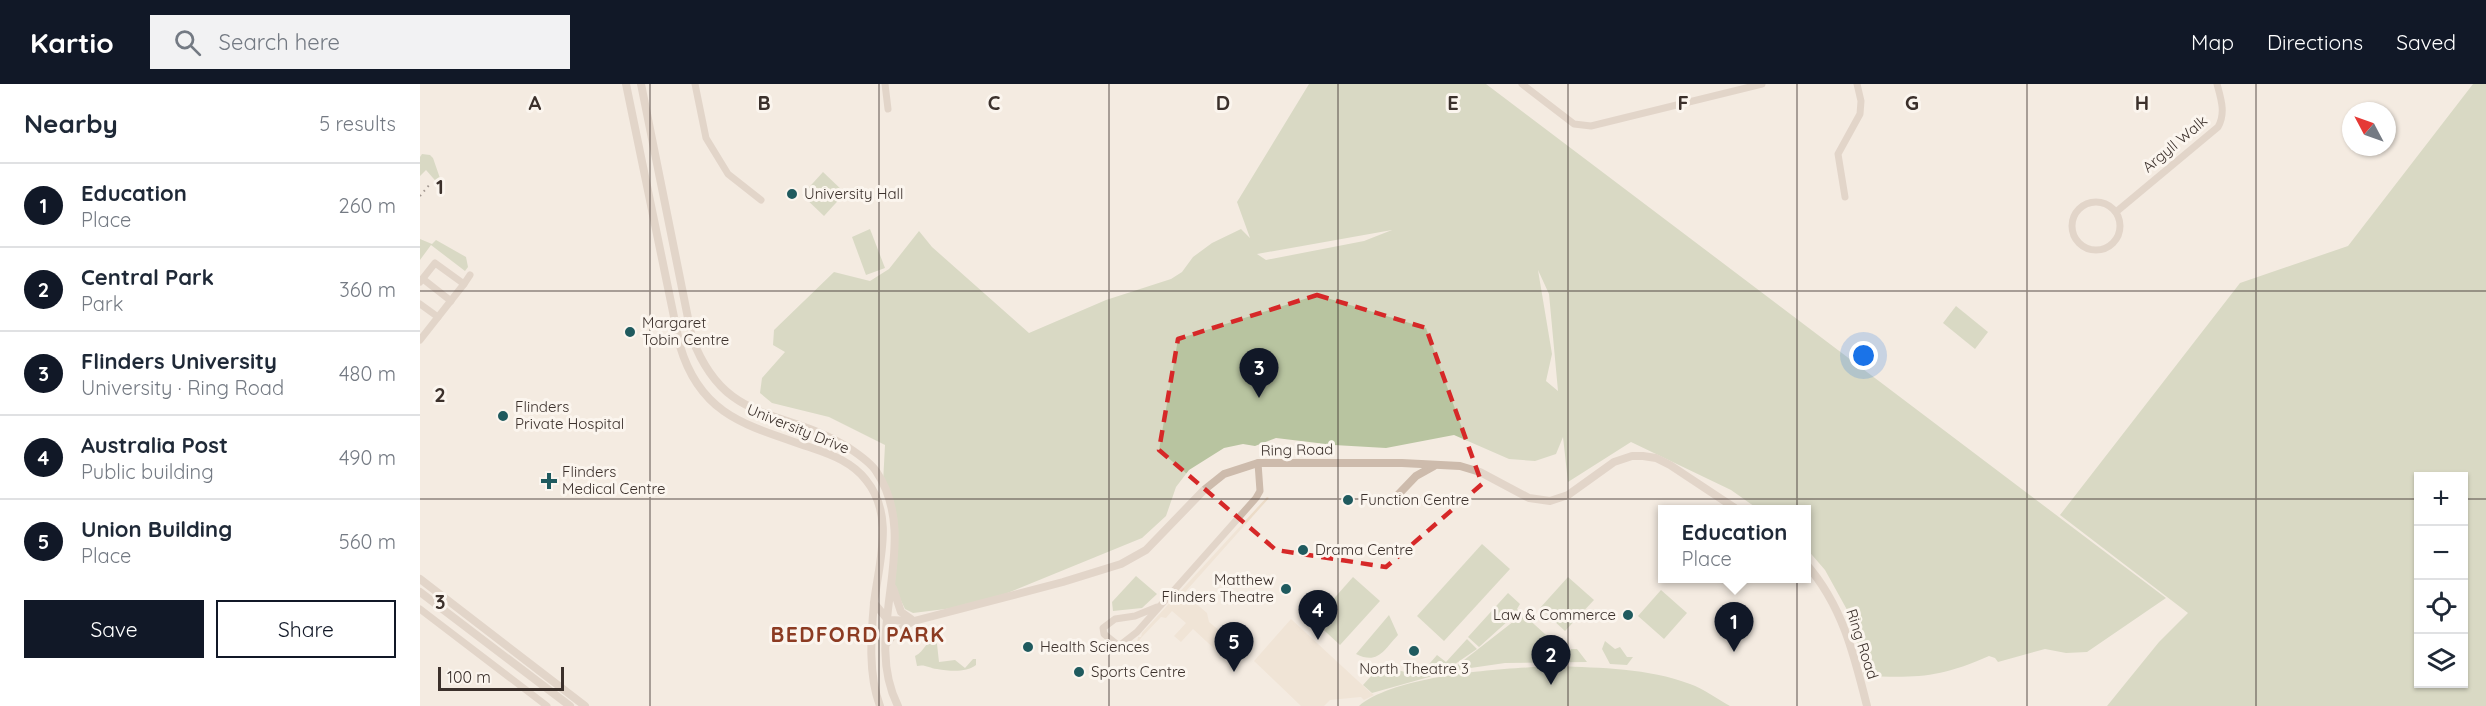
<!DOCTYPE html>
<meta charset="utf-8">
<style>
body{margin:0;font-family:Quicksand,sans-serif;background:#f2f2f3;color:#1f2937}
.controls{position:absolute;right:18px;bottom:18px;display:grid;overflow:hidden;border-radius:0px;box-shadow:0 2px 4px #0004}
.controls button{width:54px;height:54px;display:grid;place-items:center;padding:0;border:0;border-bottom:2px solid #e0e1e3;background:#fff;color:#1f2937;font:30px sans-serif}
.compass{position:absolute;left:1922px;top:18px;width:54px;height:54px;border-radius:50%;background:#fff;box-shadow:0 2px 4px #0004;rotate:311deg}
.scale{position:absolute;left:18px;bottom:15px;width:126px;box-sizing:border-box;padding-left:6px;border:3px solid #3b302b;border-top:0;font-size:16px;line-height:21px;white-space:nowrap;color:#3b302b;-webkit-text-stroke:4px #fbf5ee;paint-order:stroke}
.you{position:absolute;left:1444px;top:272px;width:21px;height:21px;margin:-15px;border:4px solid #fff;border-radius:50%;background:#1a73e8;box-shadow:0 0 0 9px #1a73e833}
.badge{display:grid;place-items:center;width:39px;height:39px;border-radius:50%;background:#111827;color:#fff;font-size:20px;font-weight:700}
.pin{position:absolute;translate:-50% -50px;filter:drop-shadow(0 2px 3px #0008)}
.pin::after{content:'';position:absolute;top:32px;width:21px;height:18px;background:inherit;clip-path:polygon(0 0,100% 0,50% 100%)}
.popup{position:absolute;left:1238px;top:421px;width:153px;height:78px;box-sizing:border-box;display:grid;place-content:center;border-radius:0px;background:#fff;filter:drop-shadow(0 2px 4px #0005);font-size:20px;white-space:nowrap;color:#747a83}
.popup b{font-size:22px;color:#1f2937}
.popup::after{content:'';position:absolute;left:50%;top:100%;margin-left:-12px;border:12px solid transparent;border-top-color:#fff}
.list{margin:0;padding:0;list-style:none}
h2{display:flex;justify-content:space-between;align-items:center;height:78px;margin:0;padding:0 24px;font-size:26px}
h2 small{font-size:20px;font-weight:400;color:#747a83}
.list li{display:grid;grid-template-columns:39px 1fr auto;gap:18px;align-items:center;box-sizing:border-box;height:84px;padding:0 24px;border-top:2px solid #e0e1e3}
.list b{display:block;font-size:22px;white-space:nowrap}
.list p{margin:0;font-size:20px;white-space:nowrap;color:#747a83}
.list em{font-size:20px;font-style:normal;color:#747a83}
.actions{display:flex;gap:12px;padding:18px 24px}
.actions a{flex:1;padding:14px 0;border:2px solid #111827;border-radius:0px;text-align:center;font-size:21px;color:#111827}
.actions .main{background:#111827;color:#fff}
.icon{flex:none;width:33px;height:33px;fill:none;stroke:currentColor;stroke-width:2;stroke-linecap:round;stroke-linejoin:round}
.map{position:relative;flex:none;width:2066px;height:622px;overflow:hidden}
header{display:flex;align-items:center;gap:36px;box-sizing:border-box;height:84px;padding:0 30px;background:#111827;color:#fff}
header strong{font-size:28px}
nav{display:flex;gap:33px;margin-inline-start:auto;font-size:21px}
.search{width:420px;height:54px;background:#f2f2f3;display:flex;align-items:center;gap:15px;box-sizing:border-box;padding:0 21px;border-radius:0px;color:#747a83;font-size:22px}
main{display:flex}
aside{flex:1;background:#fff}
.map>svg:first-child{display:block}
</style>
<header>
<strong>Kartio</strong>
<div class="search"><svg class="icon" aria-label="search" viewBox="0 0 24 24"><circle cx="10" cy="10" r="6"/><path d="M15 15l6 6"/></svg>Search here</div>
<nav><a>Map</a><a>Directions</a><a>Saved</a></nav>
</header>
<main>
<aside>
<h2>Nearby<small>5 results</small></h2>
<ul class="list">
<li><span class="badge">1</span><div><b>Education</b><p>Place</p></div><em>260 m</em></li>
<li><span class="badge">2</span><div><b>Central Park</b><p>Park</p></div><em>360 m</em></li>
<li><span class="badge">3</span><div><b>Flinders University</b><p>University · Ring Road</p></div><em>480 m</em></li>
<li><span class="badge">4</span><div><b>Australia Post</b><p>Public building</p></div><em>490 m</em></li>
<li><span class="badge">5</span><div><b>Union Building</b><p>Place</p></div><em>560 m</em></li>
</ul>
<div class="actions"><a class="main">Save</a><a>Share</a></div>
</aside>
<div class="map">
<svg width="2066" height="622" viewBox="0 0 2066 622">
<rect width="100%" height="100%" fill="#f4ebe1"/>
<g fill="#b8c4a0" fill-rule="evenodd">
<path d="M889,0h177l680,514 -79,54 -21,1 -21,-4 -47,13 -3,-4 -6,-2c-50,22 -72,22 -125,20l-13,-59 -26,-47 -19,-22v-38l-48,-1 -27,-19 -100,-48 -63,40 -5,-45 -7,17 -21,7 -26,-2 -55,-24 -68,13 -52,-3 -58,-7 -21,8 -12,-2 -19,4 -35,22 -13,17 -10,29 -24,22 -164,67 -65,8 -8,-4 -13,-27 3,-53 -12,-46 2,-38 -56,-28 -57,-14 -12,-10 2,-15 23,-26 -12,-7 1,-15 60,-58 36,9 19,-12 30,-38 13,16 97,86 77,-33 65,-21 11,-7 11,-15 19,-14 29,-14 9,9 -13,-36zM972,146l-28,11 -98,19 -9,-6zM1118,186l11,24 9,97 -12,-10 6,-27z"/>
<path d="M2053,0h13v622h-379l52,-64 29,-29 -128,-98 180,-232 108,-37zM2044,392v208h-46v-208z"/>
<polygon points="2,70 10,71 13,74 22,100 20,102 6,86 0,92 0,73"/>
<polygon points="403,88 425,109 404,132 382,111"/>
<polygon points="450,145 465,184 446,191 432,153"/>
<polygon points="0,155 12,160 16,156 46,173 48,183 45,187 11,161 0,176"/>
<polygon points="1536,222 1568,248 1555,265 1523,239"/>
<polygon points="1062,460 1090,485 1024,557 997,532"/>
<polygon points="716,492 737,510 722,524 693,527 692,518"/>
<polygon points="933,493 960,517 920,561 894,537"/>
<polygon points="1148,493 1174,516 1145,547 1120,524"/>
<polygon points="1241,506 1267,529 1244,555 1218,532"/>
<polygon points="1088,509 1100,520 1097,525 1099,527 1059,563 1048,553"/>
<polygon points="1103,530 1147,570 1151,565 1157,565 1167,578 1085,579 1030,587"/>
<path d="M969,531l9,20c-14,15 -20,30 -42,19z"/>
<path d="M516,551l3,27 16,-2 10,8 8,-9h3v6c-10,8 -27,6 -39,4 -8,-1 -12,-5 -20,-3l-2,-10c10,-5 11,-15 21,-21z"/>
<polygon points="1047,555 1057,565 1022,589 1004,586 1017,571 1026,578"/>
<polygon points="1185,557 1195,565 1200,563 1207,573 1213,573 1207,581 1190,580 1182,565"/>
<path d="M963,579c16,10 35,12 53,12l-64,18 -9,-8z"/>
<path d="M1137,582c44,2 91,2 133,18 14,5 27,15 40,22h-371c38,-32 148,-38 198,-40z"/>
</g>
<g fill="#ecdcc8">
<polygon points="847,413 849,414 766,507 765,510 787,529 789,538 805,551 798,562 803,566 800,570 773,545 761,558 754,552 766,539 752,527 746,534 741,533 721,554 719,557 720,562 717,558 718,553 721,553 722,549"/>
<polygon points="871,535 950,608 954,611 944,616 941,613 910,616 904,622 881,622 834,577"/>
</g>
<g fill="none" stroke-linecap="round" stroke-linejoin="round">
<g stroke="#cdbbac" stroke-width="7">
<polyline points="275,0 286,54 308,90 341,116"/>
<polyline points="465,0 468,25"/>
<polyline points="1102,0 1154,40 1171,42 1342,0"/>
<polyline points="1425,113 1418,70 1440,30 1441,17 1437,0"/>
<circle cx="1676" cy="142" r="24"/>
<path d="M1696,128l102,-85c8,-14 3,-28 -1,-43"/>
<polyline points="3,195 31,217"/>
<polyline points="0,198 15,179 44,200 0,256"/>
<polyline points="44,200 50,191"/>
<polyline points="0,220 18,233"/>
<polyline points="737,523 715,532 695,535 683,544 684,550 699,562 717,548 836,414 840,407 838,379"/>
<polyline points="0,525 127,622"/>
</g>
<g stroke="#cdbbac" stroke-width="8">
<path d="M206,0l54,262c21,71 69,80 132,102 21,7 41,15 54,32 29,36 13,81 8,123 -3,33 -6,71 6,103"/>
<path d="M221,0l51,254c34,89 90,68 157,110 9,6 21,14 27,23 48,71 -16,161 22,235"/>
<polyline points="973,416 996,392 1014,382"/>
<path d="M1386,480c36,41 48,90 61,142"/>
<polyline points="0,495 165,622"/>
<polyline points="473,504 481,528 491,535"/>
<polyline points="0,508 150,622"/>
<polyline points="454,519 468,536 494,537 643,498 701,480 726,466 784,406 804,390 838,379 982,379 1040,382 1060,388 1109,414 1130,417 1148,411 1194,378 1212,372 1223,372 1236,374 1250,381 1318,426"/>
<polyline points="467,559 475,549 493,537"/>
</g>
<polyline stroke="#3b302b" stroke-width="2" stroke-dasharray="1.5 4.5" stroke-linecap="butt" points="0,112 10,100"/>
</g>
<path d="M0 0H2066V622H0ZM897,211l109,33 56,156 -96,83 -110,-17 -117,-100 19,-111z" fill="#f4ebe1" fill-opacity=".55" fill-rule="evenodd"/>
<path fill="none" stroke="#d62828" stroke-width="4.5" stroke-dasharray="12 8" stroke-linejoin="round" d="M897,211l109,33 56,156 -96,83 -110,-17 -117,-100 19,-111z"/>
<path fill="none" stroke="#3b302b" stroke-width="1.5" stroke-opacity="0.55" d="M230,0v622M459,0v622M689,0v622M918,0v622M1148,0v622M1377,0v622M1607,0v622M1836,0v622M0,207h2066M0,415h1998M2044,415h22"/>
<g fill="#1f5a5e" stroke="#fbf5ee" stroke-width="2">
<circle cx="372" cy="110" r="6"/>
<circle cx="210" cy="248" r="6"/>
<circle cx="83" cy="332" r="6"/>
<path d="M126 388h6v6h6v6h-6v6h-6v-6h-6v-6h6z"/>
<circle cx="928" cy="416" r="6"/>
<circle cx="883" cy="466" r="6"/>
<circle cx="866" cy="505" r="6"/>
<circle cx="1208" cy="531" r="6"/>
<circle cx="608" cy="563" r="6"/>
<circle cx="994" cy="567" r="6"/>
<circle cx="659" cy="588" r="6"/>
</g>
<g text-anchor="middle" stroke-width="6" stroke-linejoin="round" paint-order="stroke">
<g font-size="15" fill="#3b302b" stroke="#fbf5ee">
<text transform="translate(1755 60) rotate(-40)" y="5">Argyll Walk</text>
<text transform="translate(378 345) rotate(22)" y="5">University Drive</text>
<text transform="translate(877 366) rotate(-1)" y="5">Ring Road</text>
<text transform="translate(1442 560) rotate(72)" y="5">Ring Road</text>
</g>
<g font-size="15" fill="#3b302b" stroke="#fbf5ee" text-anchor="start">
<text x="384" y="115">University Hall</text>
<text x="222" y="244">Margaret<tspan x="222" dy="17">Tobin Centre</tspan></text>
<text x="95" y="328">Flinders<tspan x="95" dy="17">Private Hospital</tspan></text>
<text x="142" y="393">Flinders<tspan x="142" dy="17">Medical Centre</tspan></text>
<text x="940" y="421">Function Centre</text>
<text x="895" y="471">Drama Centre</text>
<text x="854" y="501" text-anchor="end">Matthew<tspan x="854" dy="17">Flinders Theatre</tspan></text>
<text x="1196" y="536" text-anchor="end">Law &amp; Commerce</text>
<text x="620" y="568">Health Sciences</text>
<text x="994" y="590" text-anchor="middle">North Theatre 3</text>
<text x="671" y="593">Sports Centre</text>
</g>
<g font-size="21" font-weight="bold" letter-spacing="1.5" fill="#8c3b22" stroke="#fbf5ee">
<text x="438" y="558">BEDFORD PARK</text>
</g>
</g>
<g font-size="20" text-anchor="middle" font-weight="bold" fill="#3b302b" stroke="#fbf5ee" stroke-width="6" stroke-linejoin="round" paint-order="stroke">
<text x="115" y="26">A</text>
<text x="344" y="26">B</text>
<text x="574" y="26">C</text>
<text x="803" y="26">D</text>
<text x="1033" y="26">E</text>
<text x="1263" y="26">F</text>
<text x="1492" y="26">G</text>
<text x="1722" y="26">H</text>
<text x="20" y="110">1</text>
<text x="20" y="318">2</text>
<text x="20" y="525">3</text>
</g>
</svg>
<div class="controls">
<button>+</button>
<button>−</button>
<button><svg class="icon" aria-label="locate" viewBox="0 0 24 24"><circle cx="12" cy="12" r="6"/><path d="M12 2v4M12 18v4M2 12h4M18 12h4"/></svg></button>
<button><svg class="icon" aria-label="layers" viewBox="0 0 24 24"><path d="M12 4l9 5-9 5-9-5zM3 14l9 5 9-5"/></svg></button>
</div>
<svg class="compass" viewBox="-18 -18 36 36"><path d="M0-13l5 13h-10z" fill="#e53935"/><path d="M0 13l5-13h-10z" fill="#747a83"/></svg>
<div class="scale">100 m</div>
<div class="you"></div>
<div class="pin badge" style="left:1314px;top:568px">1</div>
<div class="popup"><b>Education</b>Place</div>
<div class="pin badge" style="left:1131px;top:601px">2</div>
<div class="pin badge" style="left:839px;top:314px">3</div>
<div class="pin badge" style="left:898px;top:556px">4</div>
<div class="pin badge" style="left:814px;top:588px">5</div>
</div>
</main>
